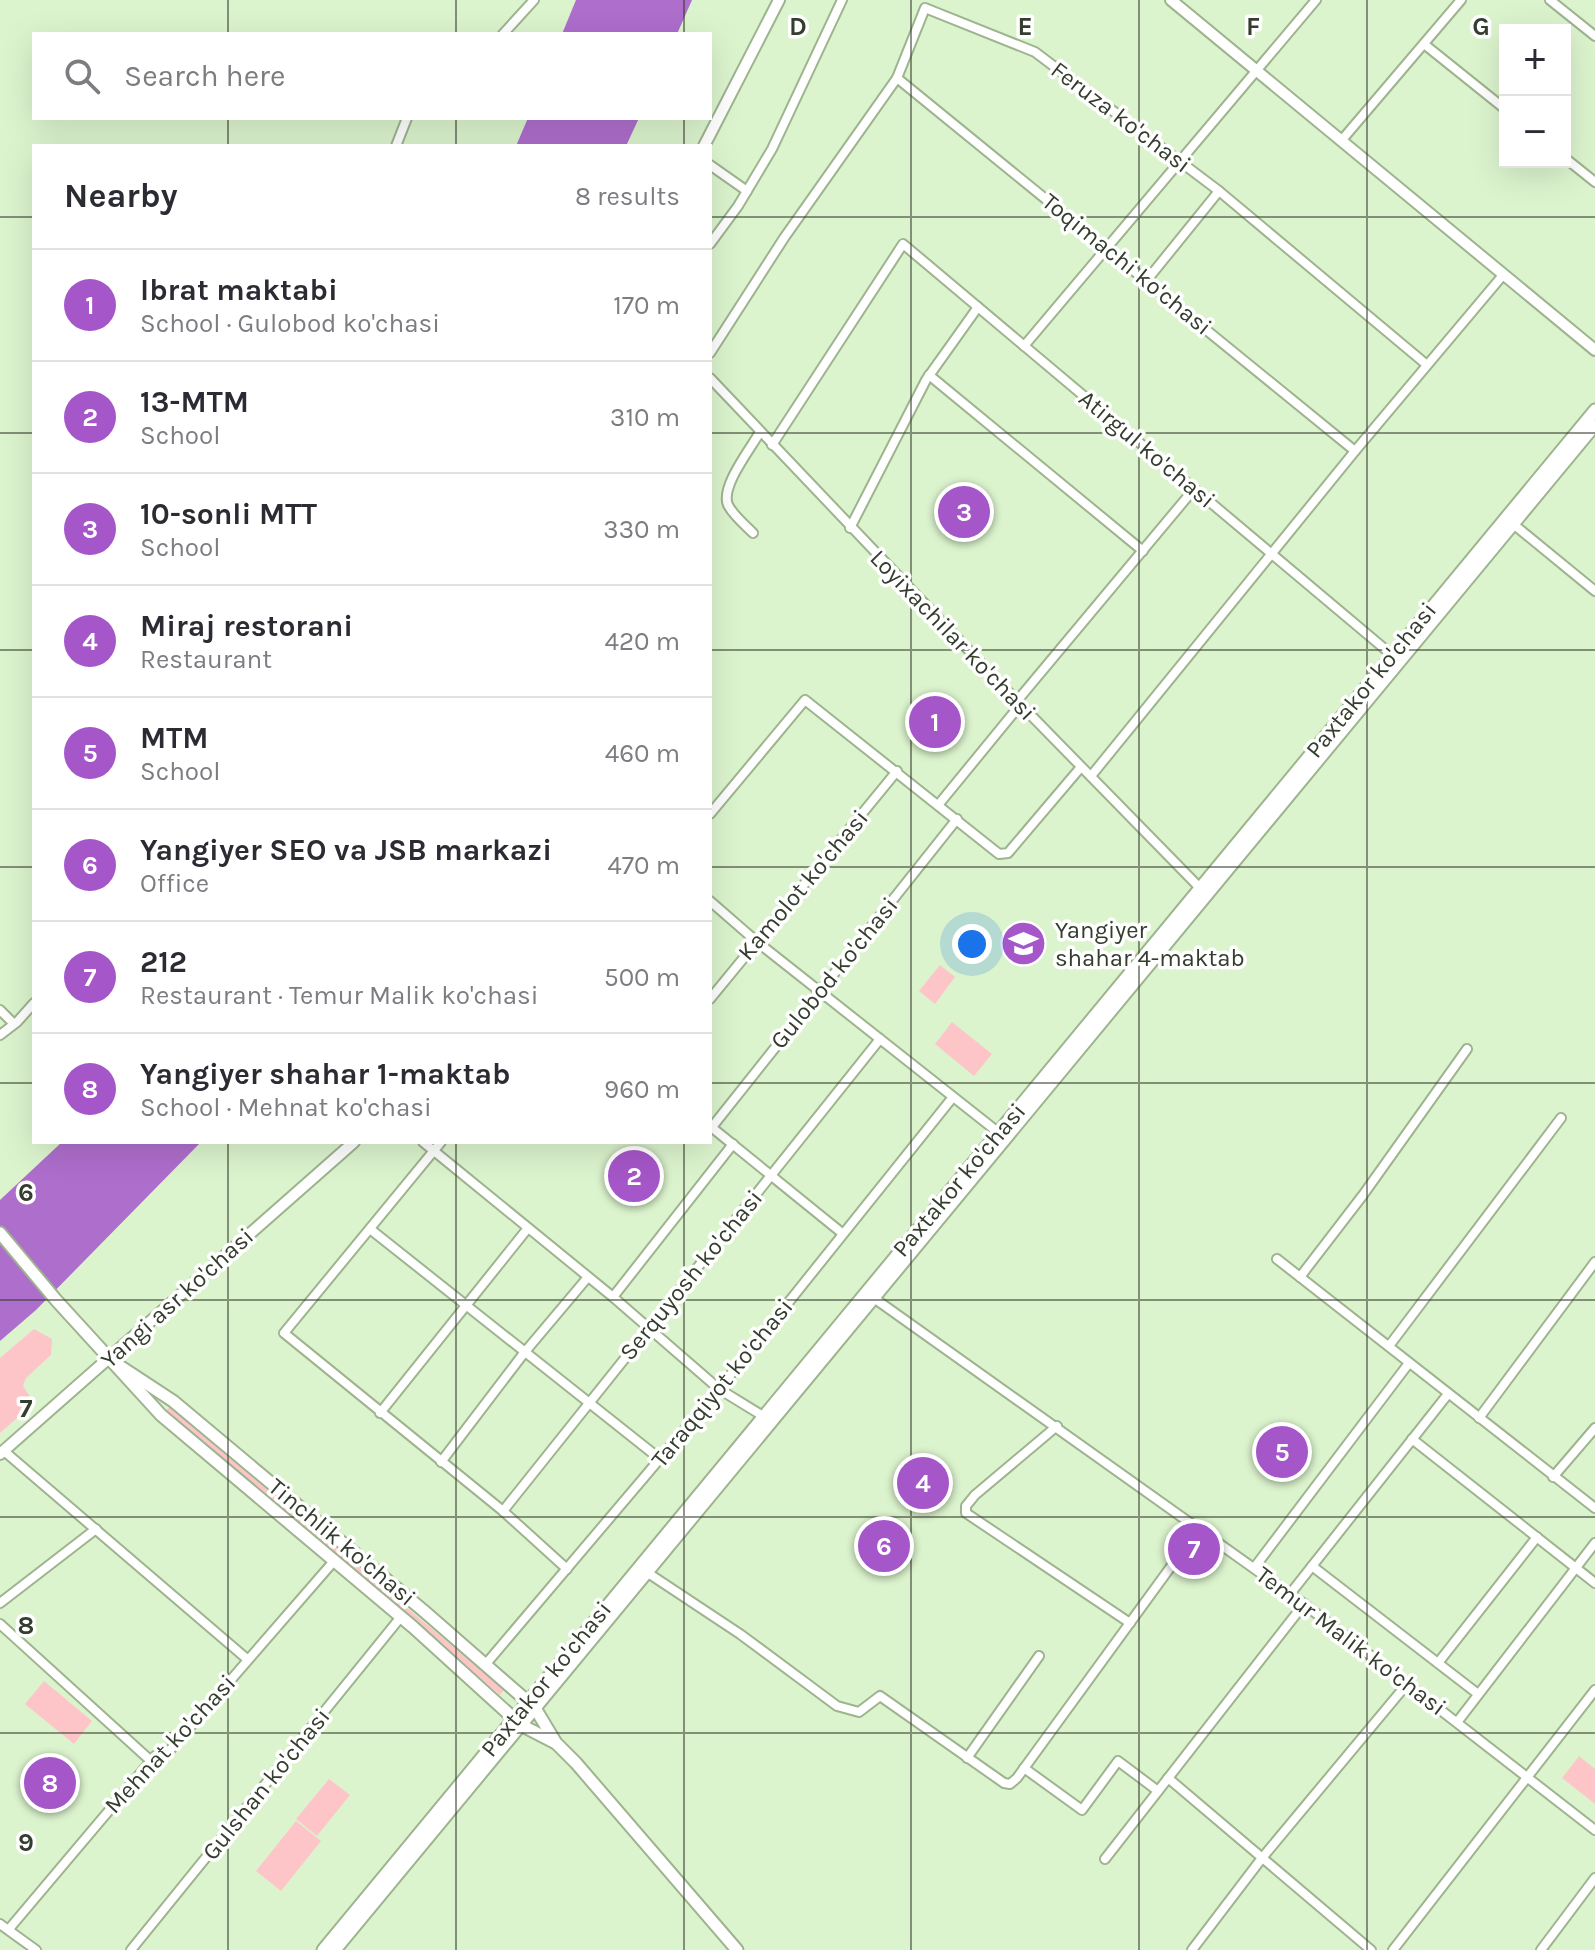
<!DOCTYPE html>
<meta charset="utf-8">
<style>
body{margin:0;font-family:Karla,sans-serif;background:#f7f7f7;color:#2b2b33}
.controls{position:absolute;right:24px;top:24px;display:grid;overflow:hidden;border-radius:0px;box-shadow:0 8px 32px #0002}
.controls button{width:72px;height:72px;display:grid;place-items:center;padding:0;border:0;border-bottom:2px solid #e1e1e2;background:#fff;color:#2b2b33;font:40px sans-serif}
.you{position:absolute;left:972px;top:944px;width:28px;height:28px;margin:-20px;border:6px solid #fff;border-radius:50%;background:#1a73e8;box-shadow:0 0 0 12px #1a73e833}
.badge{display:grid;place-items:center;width:52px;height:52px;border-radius:50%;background:#a556c8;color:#fff;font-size:26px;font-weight:700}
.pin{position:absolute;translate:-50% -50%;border:4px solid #fff;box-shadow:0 2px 8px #0006}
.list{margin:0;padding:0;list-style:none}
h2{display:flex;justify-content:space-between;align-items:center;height:104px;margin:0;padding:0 32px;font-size:34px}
h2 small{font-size:26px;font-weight:400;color:#7c7c81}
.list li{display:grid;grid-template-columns:52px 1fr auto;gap:24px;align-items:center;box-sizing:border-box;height:112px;padding:0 32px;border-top:2px solid #e1e1e2}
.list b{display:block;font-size:30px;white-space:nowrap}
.list p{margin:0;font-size:26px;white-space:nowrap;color:#7c7c81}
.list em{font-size:26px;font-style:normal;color:#7c7c81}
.icon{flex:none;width:44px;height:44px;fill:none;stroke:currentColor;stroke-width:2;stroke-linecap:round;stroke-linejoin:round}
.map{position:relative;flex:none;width:1595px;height:1950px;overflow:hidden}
.search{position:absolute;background:#fff;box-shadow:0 8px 32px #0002;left:32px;top:32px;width:680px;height:88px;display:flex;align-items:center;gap:20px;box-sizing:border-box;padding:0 28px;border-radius:0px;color:#7c7c81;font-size:30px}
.panel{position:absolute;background:#fff;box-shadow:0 8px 32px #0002;left:32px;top:144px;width:680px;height:1000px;border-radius:0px}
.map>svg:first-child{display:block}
</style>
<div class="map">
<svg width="1595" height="1950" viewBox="0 0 1595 1950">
<rect width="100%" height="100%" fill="#dcf4ce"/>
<g fill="#fec5c8">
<polygon points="940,965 955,977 935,1004 919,991"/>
<polygon points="952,1022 992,1054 974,1076 935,1044"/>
<polygon points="34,1329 52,1339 51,1355 26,1378 23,1386 34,1403 0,1433 0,1358"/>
<polygon points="169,1406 504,1690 500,1695 166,1412"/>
<polygon points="44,1681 92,1721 74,1744 25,1704"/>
<polygon points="1579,1756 1595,1769 1595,1804 1562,1778"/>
<polygon points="329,1779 350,1795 317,1836 296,1819"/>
<polygon points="296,1821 321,1841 281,1891 256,1871"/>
</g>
<g fill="#ae6ecc">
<polygon points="576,0 692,0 677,34 562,34"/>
<polygon points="528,118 639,118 626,146 516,146"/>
<polygon points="62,1142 201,1142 36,1310 0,1341 0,1200"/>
</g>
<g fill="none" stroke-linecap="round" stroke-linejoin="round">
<defs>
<g id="minor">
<polyline points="1550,0 1595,36"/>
<polyline points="503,34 534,0"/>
<polyline points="1424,44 1505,109"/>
<polyline points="897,78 1355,451"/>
<polyline points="1341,141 1461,0"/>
<polyline points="396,146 407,118"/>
<polyline points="1565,158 1595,182"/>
<polyline points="710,165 747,191"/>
<polyline points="710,244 738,206 772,149 842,0"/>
<polyline points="1147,280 1219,191"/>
<polyline points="1024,346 1316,0"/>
<polyline points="710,353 784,238 897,78 925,8 1035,52 1219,191 1427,365"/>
<polyline points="929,375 1143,551"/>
<polyline points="710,378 1017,701 1200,888"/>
<polyline points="772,445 903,244 1392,655"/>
<polyline points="1512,523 1595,591"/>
<polyline points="850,528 926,380 978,307"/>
<path d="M753,533c-8,-8 -20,-18 -25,-28 -8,-18 23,-57 32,-73"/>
<polyline points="1017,701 1194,489"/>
<polyline points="1091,776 1355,451 1503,275"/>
<polyline points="939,804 1020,705"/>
<polyline points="710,814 805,700 999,854 1008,853 1081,767"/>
<polyline points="710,901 756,941 999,1133"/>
<polyline points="710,999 897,771"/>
<polyline points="0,1010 14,1024"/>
<polyline points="0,1035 17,1022 34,1003"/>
<polyline points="710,1126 842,1233"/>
<polyline points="712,1127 957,819"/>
<polyline points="423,1142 613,1297 719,1389 763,1416"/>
<polyline points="441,1142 284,1333 503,1511 567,1569"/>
<polyline points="370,1229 660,1459"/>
<polyline points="1277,1259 1595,1508"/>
<polyline points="1300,1277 1363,1195 1467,1049"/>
<polyline points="871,1296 1304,1604 1595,1830"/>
<polyline points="613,1297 733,1144"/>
<polyline points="1389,1346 1561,1118"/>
<polyline points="380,1413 528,1228"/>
<polyline points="1479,1418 1595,1262"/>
<polyline points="1057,1426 975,1495 966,1506 966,1513 1130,1623"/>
<polyline points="1412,1439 1595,1583"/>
<polyline points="4,1451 247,1659"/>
<polyline points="441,1462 524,1353 588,1277"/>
<polyline points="1553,1477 1595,1428"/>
<polyline points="503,1511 880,1039"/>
<polyline points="1312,1566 1478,1694"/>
<polyline points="1254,1568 1409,1363"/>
<polyline points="648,1573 740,1634 837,1706 859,1712 880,1696 1004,1783 1010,1784 1017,1778 1199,1528"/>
<polyline points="1290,1594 1448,1394"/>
<polyline points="0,1603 96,1529"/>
<polyline points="0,1624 151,1761"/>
<polyline points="1438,1663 1537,1537"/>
<polyline points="485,1665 719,1389 953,1097"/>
<polyline points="1458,1721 1595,1543"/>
<polyline points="967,1758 1039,1656"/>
<polyline points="1024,1768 1082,1810 1118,1761 1158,1791"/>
<polyline points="1168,1778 1371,1950"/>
<polyline points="1105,1859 1304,1604"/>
<polyline points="0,1924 36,1950"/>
<polyline points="9,1929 155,1756 170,1750 334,1561"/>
<polyline points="131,1950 400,1618"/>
<polyline points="1192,1950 1262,1858 1407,1684"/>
<polyline points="1393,1950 1595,1690"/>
<polyline points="1541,1950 1595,1878"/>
</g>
<g id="tertiary">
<polyline points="1171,0 1595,350"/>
<polyline points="704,146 779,0"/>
<polyline points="0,1454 354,1142"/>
</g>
<g id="secondary">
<polyline points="0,1233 56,1300 161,1415 413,1627 521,1725 554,1742"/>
<polyline points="109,1359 173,1401 425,1612 535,1708 556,1743 576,1763 737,1950"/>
<polyline points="323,1950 1595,410"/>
<polyline points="335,1950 1595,425"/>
</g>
</defs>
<use href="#minor" stroke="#9db48f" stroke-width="12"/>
<use href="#tertiary" stroke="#9db48f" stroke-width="14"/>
<use href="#secondary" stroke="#9db48f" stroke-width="15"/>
<use href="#minor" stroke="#fff" stroke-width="8"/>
<use href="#tertiary" stroke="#fff" stroke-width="10"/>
<use href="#secondary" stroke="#fff" stroke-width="11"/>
</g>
<path fill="none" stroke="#343d2e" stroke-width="2" stroke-opacity="0.55" d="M228,0v34M456,0v34M684,0v34M911,0v1950M1139,0v1950M1367,0v1950M228,118v28M456,118v28M684,118v28M0,217h34M710,217h885M0,433h34M710,433h885M0,650h34M710,650h885M0,867h34M710,867h885M0,1083h34M710,1083h885M228,1142v808M456,1142v808M684,1142v808M0,1300h1595M0,1517h1595M0,1733h1595"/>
<defs>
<symbol id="school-disc" viewBox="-11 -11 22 22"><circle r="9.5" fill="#a556c8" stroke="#fff"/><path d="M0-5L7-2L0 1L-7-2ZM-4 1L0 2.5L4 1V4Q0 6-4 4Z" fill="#fff"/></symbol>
</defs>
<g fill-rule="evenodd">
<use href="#school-disc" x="998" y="918" width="51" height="51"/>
</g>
<g text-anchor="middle" stroke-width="7" stroke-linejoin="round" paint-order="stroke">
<g font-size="24" fill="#343d2e" stroke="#fff">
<text transform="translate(1121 117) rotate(37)" y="8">Feruza ko'chasi</text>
<text transform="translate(1127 264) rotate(39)" y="8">Toqimachi ko'chasi</text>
<text transform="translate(1147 449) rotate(40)" y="8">Atirgul ko'chasi</text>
<text transform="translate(953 635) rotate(46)" y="8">Loyixachilar ko'chasi</text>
<text transform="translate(1371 680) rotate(-51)" y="8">Paxtakor ko'chasi</text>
<text transform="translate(803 885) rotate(-50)" y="8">Kamolot ko'chasi</text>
<text transform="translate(834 973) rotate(-51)" y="8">Gulobod ko'chasi</text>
<text transform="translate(959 1180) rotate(-50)" y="8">Paxtakor ko'chasi</text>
<text transform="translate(691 1275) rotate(-51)" y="8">Serquyosh ko'chasi</text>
<text transform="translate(177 1298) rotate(-42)" y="8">Yangi asr ko'chasi</text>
<text transform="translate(722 1383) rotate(-51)" y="8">Taraqqiyot ko'chasi</text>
<text transform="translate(342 1542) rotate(40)" y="8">Tinchlik ko'chasi</text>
<text transform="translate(1351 1641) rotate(37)" y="8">Temur Malik ko'chasi</text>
<text transform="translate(546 1679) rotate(-51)" y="8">Paxtakor ko'chasi</text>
<text transform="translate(170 1744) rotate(-47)" y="8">Mehnat ko'chasi</text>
<text transform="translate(266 1784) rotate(-51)" y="8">Gulshan ko'chasi</text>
</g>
<g font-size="24" fill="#343d2e" stroke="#fff" text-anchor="start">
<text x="1055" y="938">Yangiyer<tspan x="1055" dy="28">shahar 4-maktab</tspan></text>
</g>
</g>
<g font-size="26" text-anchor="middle" font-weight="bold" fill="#343d2e" stroke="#fff" stroke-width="7" stroke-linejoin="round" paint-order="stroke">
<text x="798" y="35">D</text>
<text x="1025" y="35">E</text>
<text x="1253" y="35">F</text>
<text x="1481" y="35">G</text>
<text x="26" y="1201">6</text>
<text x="26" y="1417">7</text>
<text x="26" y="1634">8</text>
<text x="26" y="1851">9</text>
</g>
</svg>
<div class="controls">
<button>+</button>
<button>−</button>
</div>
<div class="you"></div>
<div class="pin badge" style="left:935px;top:722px">1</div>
<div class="pin badge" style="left:634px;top:1176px">2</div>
<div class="pin badge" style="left:964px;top:512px">3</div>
<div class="pin badge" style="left:923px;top:1483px">4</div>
<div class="pin badge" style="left:1282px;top:1452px">5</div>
<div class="pin badge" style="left:884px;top:1546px">6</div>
<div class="pin badge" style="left:1194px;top:1549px">7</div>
<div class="pin badge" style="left:50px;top:1783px">8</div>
<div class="search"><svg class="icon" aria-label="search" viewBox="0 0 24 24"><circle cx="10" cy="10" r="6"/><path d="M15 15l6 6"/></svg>Search here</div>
<section class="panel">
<h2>Nearby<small>8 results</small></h2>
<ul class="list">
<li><span class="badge">1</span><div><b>Ibrat maktabi</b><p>School · Gulobod ko'chasi</p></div><em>170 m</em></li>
<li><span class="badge">2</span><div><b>13-MTM</b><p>School</p></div><em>310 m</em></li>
<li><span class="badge">3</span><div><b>10-sonli MTT</b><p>School</p></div><em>330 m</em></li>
<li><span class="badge">4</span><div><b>Miraj restorani</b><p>Restaurant</p></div><em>420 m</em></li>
<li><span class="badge">5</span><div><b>MTM</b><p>School</p></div><em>460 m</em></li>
<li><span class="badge">6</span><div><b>Yangiyer SEO va JSB markazi</b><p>Office</p></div><em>470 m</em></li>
<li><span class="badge">7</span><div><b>212</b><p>Restaurant · Temur Malik ko'chasi</p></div><em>500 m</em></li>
<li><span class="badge">8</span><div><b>Yangiyer shahar 1-maktab</b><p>School · Mehnat ko'chasi</p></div><em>960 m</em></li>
</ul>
</section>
</div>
